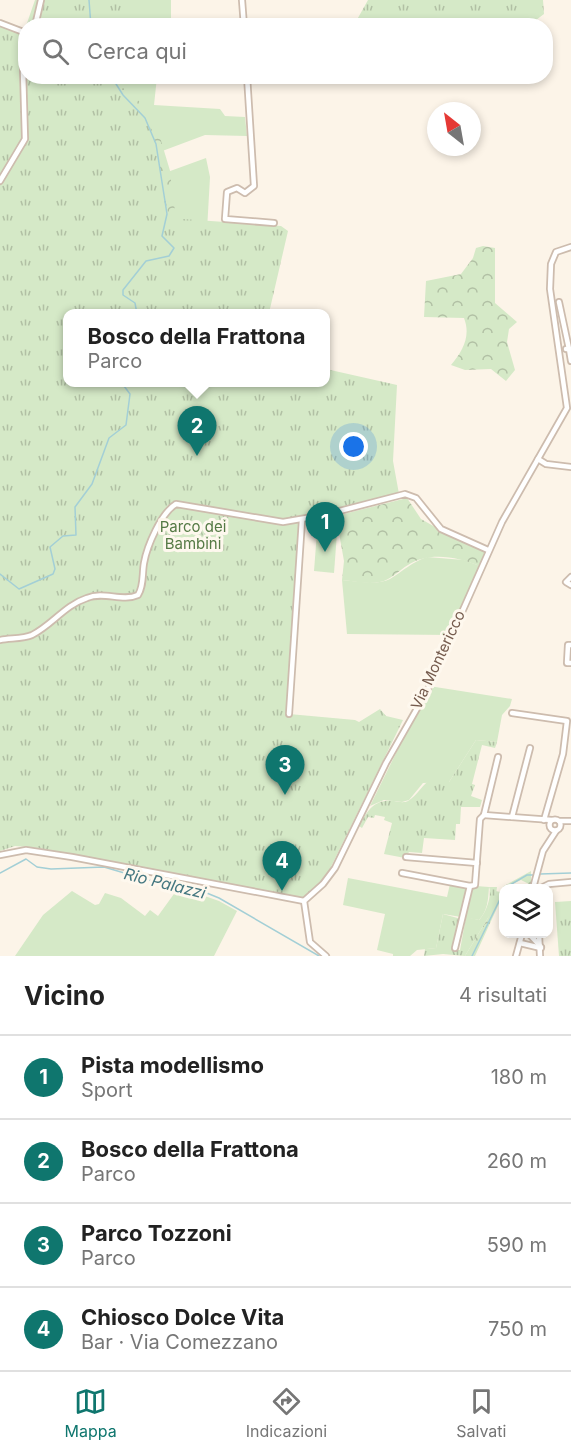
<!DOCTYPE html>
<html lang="it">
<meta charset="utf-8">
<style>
body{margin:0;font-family:Inter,sans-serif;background:#f6f6f6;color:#222}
.controls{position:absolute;right:18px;bottom:18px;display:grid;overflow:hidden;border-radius:12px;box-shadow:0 3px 9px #0003}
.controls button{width:54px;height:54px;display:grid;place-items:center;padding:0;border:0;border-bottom:2px solid #e0e0e0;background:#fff;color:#222;font:30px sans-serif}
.compass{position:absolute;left:427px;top:102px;width:54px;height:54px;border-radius:50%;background:#fff;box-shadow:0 3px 9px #0003;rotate:329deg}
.you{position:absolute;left:354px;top:447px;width:21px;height:21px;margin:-15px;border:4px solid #fff;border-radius:50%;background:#1a73e8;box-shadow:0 0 0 9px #1a73e833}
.badge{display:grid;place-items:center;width:39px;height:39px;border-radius:50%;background:#0f766e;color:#fff;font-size:20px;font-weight:700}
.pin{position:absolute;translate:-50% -50px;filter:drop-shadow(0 2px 3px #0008)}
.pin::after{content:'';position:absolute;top:32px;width:21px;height:18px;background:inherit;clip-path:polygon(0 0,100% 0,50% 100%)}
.popup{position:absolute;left:63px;top:309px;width:267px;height:78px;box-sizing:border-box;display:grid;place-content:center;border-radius:12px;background:#fff;filter:drop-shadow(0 2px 4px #0005);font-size:20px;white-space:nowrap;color:#767676}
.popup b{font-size:22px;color:#222}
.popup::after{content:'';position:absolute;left:50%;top:100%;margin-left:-12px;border:12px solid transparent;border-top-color:#fff}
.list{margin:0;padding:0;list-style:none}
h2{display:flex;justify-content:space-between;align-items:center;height:78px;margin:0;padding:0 24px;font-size:26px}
h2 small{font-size:20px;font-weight:400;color:#767676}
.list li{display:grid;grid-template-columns:39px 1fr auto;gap:18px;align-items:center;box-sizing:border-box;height:84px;padding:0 24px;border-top:2px solid #e0e0e0}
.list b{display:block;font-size:22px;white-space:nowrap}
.list p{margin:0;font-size:20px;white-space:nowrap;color:#767676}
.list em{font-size:20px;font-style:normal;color:#767676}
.icon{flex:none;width:33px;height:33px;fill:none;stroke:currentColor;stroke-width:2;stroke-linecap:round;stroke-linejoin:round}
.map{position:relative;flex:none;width:571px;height:956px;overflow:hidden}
.search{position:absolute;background:#fff;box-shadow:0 3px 9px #0003;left:18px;right:18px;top:18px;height:66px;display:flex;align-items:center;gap:15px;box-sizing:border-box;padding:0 21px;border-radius:24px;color:#767676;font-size:22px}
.sheet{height:414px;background:#fff}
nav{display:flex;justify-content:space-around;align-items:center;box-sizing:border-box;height:84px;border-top:2px solid #e0e0e0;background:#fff;font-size:16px;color:#767676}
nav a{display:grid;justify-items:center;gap:3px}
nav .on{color:#0f766e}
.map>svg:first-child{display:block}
</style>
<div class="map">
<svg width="571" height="956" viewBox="0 0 571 956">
<defs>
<pattern id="forest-crowns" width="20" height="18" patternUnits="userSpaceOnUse" patternTransform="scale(1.5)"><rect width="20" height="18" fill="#d5e9c7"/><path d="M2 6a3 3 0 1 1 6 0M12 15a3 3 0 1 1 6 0" fill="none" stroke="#b1c0a4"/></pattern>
<pattern id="park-tufts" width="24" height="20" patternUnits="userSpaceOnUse" patternTransform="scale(1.5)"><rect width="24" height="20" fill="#d5e9c7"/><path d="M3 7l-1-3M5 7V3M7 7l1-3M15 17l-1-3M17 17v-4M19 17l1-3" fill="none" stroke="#b1c0a4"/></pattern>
</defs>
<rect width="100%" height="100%" fill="#fcf4e8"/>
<g fill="#d5e9c7">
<polygon points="86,0 171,0 171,25 85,25"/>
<polygon points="72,77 157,77 154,105 220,109 225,116 245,117 247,136 205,135 157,153 162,174 206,158 210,177 204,284"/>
<polygon points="317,532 337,533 334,573 314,571"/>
<path d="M427,557l37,3 16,6 -30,69 -103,-1 -5,-54c15,1 34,6 48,-1 13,-8 22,-17 37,-22z"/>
<polygon points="429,686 512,699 510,706 502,715 497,742 476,740 449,782 423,783 409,800 402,802 384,800 370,806"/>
<path d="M348,878l99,19 3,-13 39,3c-1,13 -1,23 -10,33l-36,-6 -7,34 -19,2 -7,6h-17v-2l-16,-4 8,-36 -42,-9z"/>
<polygon points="179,887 219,901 237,911 214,956 15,956 43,915 72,891 95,905 99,904 105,893 121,898 145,916 150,910 158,916"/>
</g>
<g fill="url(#forest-crowns)">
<polygon points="123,88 146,107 156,124 171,174 171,192 176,214 171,226 116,89"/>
<path d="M483,246l12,2v55l22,19 -8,7 -2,13 8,28 -9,11 -15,-12 -26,1 -14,-5c12,-14 20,-29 13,-47l-40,-1 2,-36 35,-7 12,-16 3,-10z"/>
<path d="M407,498l14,21 30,17 38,15 -9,15c-22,-9 -51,-15 -72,-1 -10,6 -17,15 -28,17 -12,3 -26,-1 -38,-2l2,-19 -8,-45z"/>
<polygon points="531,871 531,885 521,880 504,888 503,895 475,956 465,956 488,918 496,891 500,892 504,886"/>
</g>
<g fill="url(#park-tufts)">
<polygon points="35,0 132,0 134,11 113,25 26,26"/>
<polygon points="368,0 543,0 544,14 536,20 535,25 354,25"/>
<polygon points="0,21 25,29 26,76 113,77 122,94 137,108 152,130 169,218 281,226 288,231 269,313 68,314 68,382 326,382 326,369 397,385 393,461 399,494 301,520 298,529 289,714 355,720 359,722 380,709 386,716 403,720 328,873 304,900 38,848 15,846 0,851"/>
<path d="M476,740l21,2 -2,6 -13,-3 -10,39 3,1 -4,11 11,4 -2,7h-19l-1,17h-4l-1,16 -31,-2 -2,15 -13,-1 -4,6 -21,-4 8,-31 -8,-3 1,-3 -10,-2 -1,3 -6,-1 -6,11 -3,-2c9,-16 15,-27 35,-25 5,1 10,2 14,0 10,-6 14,-17 25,-23l16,4z"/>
<path d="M489,887h8l-3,21 -29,48 -22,-2 -19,2 1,-7 11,-1 7,-34 18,5 -6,31h5l6,-33 13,3c8,-8 13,-26 10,-33z"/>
<polygon points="571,901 571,956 559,956 555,902"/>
</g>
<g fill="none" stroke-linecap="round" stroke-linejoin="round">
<g stroke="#a3cfd6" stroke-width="1.5">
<polyline points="89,0 91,26"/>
<polyline points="111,76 123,95 145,118 156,144 167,214 162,236 174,248 169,256 146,261 123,290 123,295 135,303 137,314"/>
<polyline points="0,574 19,589 53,574 55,569 50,547 63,536 76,535 75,507 92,484 109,438 126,425 130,394 121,382"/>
<polyline points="0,873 26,859 37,867 51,869 104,867 148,880 192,887 219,898 319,956"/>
<polyline points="540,874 571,873"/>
<polyline points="505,888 527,875 533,875"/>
<polyline points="472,956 504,891"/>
</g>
<defs>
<g id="minor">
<polyline points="242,0 244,26"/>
<polyline points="0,23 26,33"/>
<polyline points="35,26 41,0"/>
<polyline points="247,76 254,186 245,193 237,188 227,192 225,219 274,223"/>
<polyline points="0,181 25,139 23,70 26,53"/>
<polyline points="559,302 569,349"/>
<polyline points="566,349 569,349 571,361"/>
<polyline points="538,459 546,464 571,467"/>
<polyline points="571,577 566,582 571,585"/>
<path d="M0,640c10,-2 23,-1 32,-5 20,-10 33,-30 55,-37 17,-7 35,4 51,-3 6,-9 4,-21 6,-32 3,-17 17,-50 32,-59l107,18 41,-7 81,-21 11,4 25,31 47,21"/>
<polyline points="571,645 568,645 567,663 571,663"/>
<polyline points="512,713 567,721 563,754 544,820"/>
<polyline points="289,714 302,520"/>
<polyline points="484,815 552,820"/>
<polyline points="512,817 530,748"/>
<circle cx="555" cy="825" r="5.5"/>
<polyline points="559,821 571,821"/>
<polyline points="0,855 26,850 72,857 304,901"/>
<polyline points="406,857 477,863"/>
<polyline points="402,873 470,886 475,885 480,819 484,815 498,757"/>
<polyline points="533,888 543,851 556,831"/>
<polyline points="541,888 549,884 571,882"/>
<polyline points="529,934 541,947"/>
<polyline points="539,934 540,956"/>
<polyline points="520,943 541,948"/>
<polyline points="455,948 470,886"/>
<polyline points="326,956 310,942 304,901 323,884 335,868 386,763 427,691 502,522 567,408 550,289 551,264 556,252 571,247"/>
<polyline points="516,956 522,934"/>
</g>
</defs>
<use href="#minor" stroke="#cdbcae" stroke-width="8"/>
<use href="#minor" stroke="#fff" stroke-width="4.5"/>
</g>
<g text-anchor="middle" stroke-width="6" stroke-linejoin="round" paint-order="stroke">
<g font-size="15" fill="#557a45" stroke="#fef8ee">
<text x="193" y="532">Parco dei<tspan x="193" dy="17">Bambini</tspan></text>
</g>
<g font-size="15" fill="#755b4d" stroke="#fef8ee">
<text transform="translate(438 660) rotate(-65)" y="5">Via Montericco</text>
</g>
<g font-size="16" font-style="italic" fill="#447780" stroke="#fef8ee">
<text transform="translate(165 883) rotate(14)" y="6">Rio Palazzi</text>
</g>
</g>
</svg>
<div class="controls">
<button><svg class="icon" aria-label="layers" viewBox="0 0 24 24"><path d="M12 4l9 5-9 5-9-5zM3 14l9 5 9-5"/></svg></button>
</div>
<svg class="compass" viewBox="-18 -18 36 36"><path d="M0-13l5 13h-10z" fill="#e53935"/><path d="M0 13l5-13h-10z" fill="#767676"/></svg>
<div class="you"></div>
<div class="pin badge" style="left:325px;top:552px">1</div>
<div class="pin badge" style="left:197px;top:456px">2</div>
<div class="popup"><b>Bosco della Frattona</b>Parco</div>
<div class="pin badge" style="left:285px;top:795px">3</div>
<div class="pin badge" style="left:282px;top:891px">4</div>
<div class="search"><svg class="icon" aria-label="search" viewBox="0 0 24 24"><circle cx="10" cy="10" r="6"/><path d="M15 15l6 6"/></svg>Cerca qui</div>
</div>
<section class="sheet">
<h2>Vicino<small>4 risultati</small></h2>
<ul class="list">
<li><span class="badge">1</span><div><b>Pista modellismo</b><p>Sport</p></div><em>180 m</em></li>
<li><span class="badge">2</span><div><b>Bosco della Frattona</b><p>Parco</p></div><em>260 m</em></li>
<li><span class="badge">3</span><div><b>Parco Tozzoni</b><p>Parco</p></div><em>590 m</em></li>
<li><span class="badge">4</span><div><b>Chiosco Dolce Vita</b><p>Bar · Via Comezzano</p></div><em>750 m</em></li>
</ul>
</section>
<nav>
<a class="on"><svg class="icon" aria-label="map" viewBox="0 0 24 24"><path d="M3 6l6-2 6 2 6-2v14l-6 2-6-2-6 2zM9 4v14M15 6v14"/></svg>Mappa</a>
<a><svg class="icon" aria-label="directions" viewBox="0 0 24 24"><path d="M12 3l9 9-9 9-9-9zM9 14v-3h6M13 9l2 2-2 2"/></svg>Indicazioni</a>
<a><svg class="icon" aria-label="saved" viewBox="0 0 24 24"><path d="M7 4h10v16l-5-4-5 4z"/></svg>Salvati</a>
</nav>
